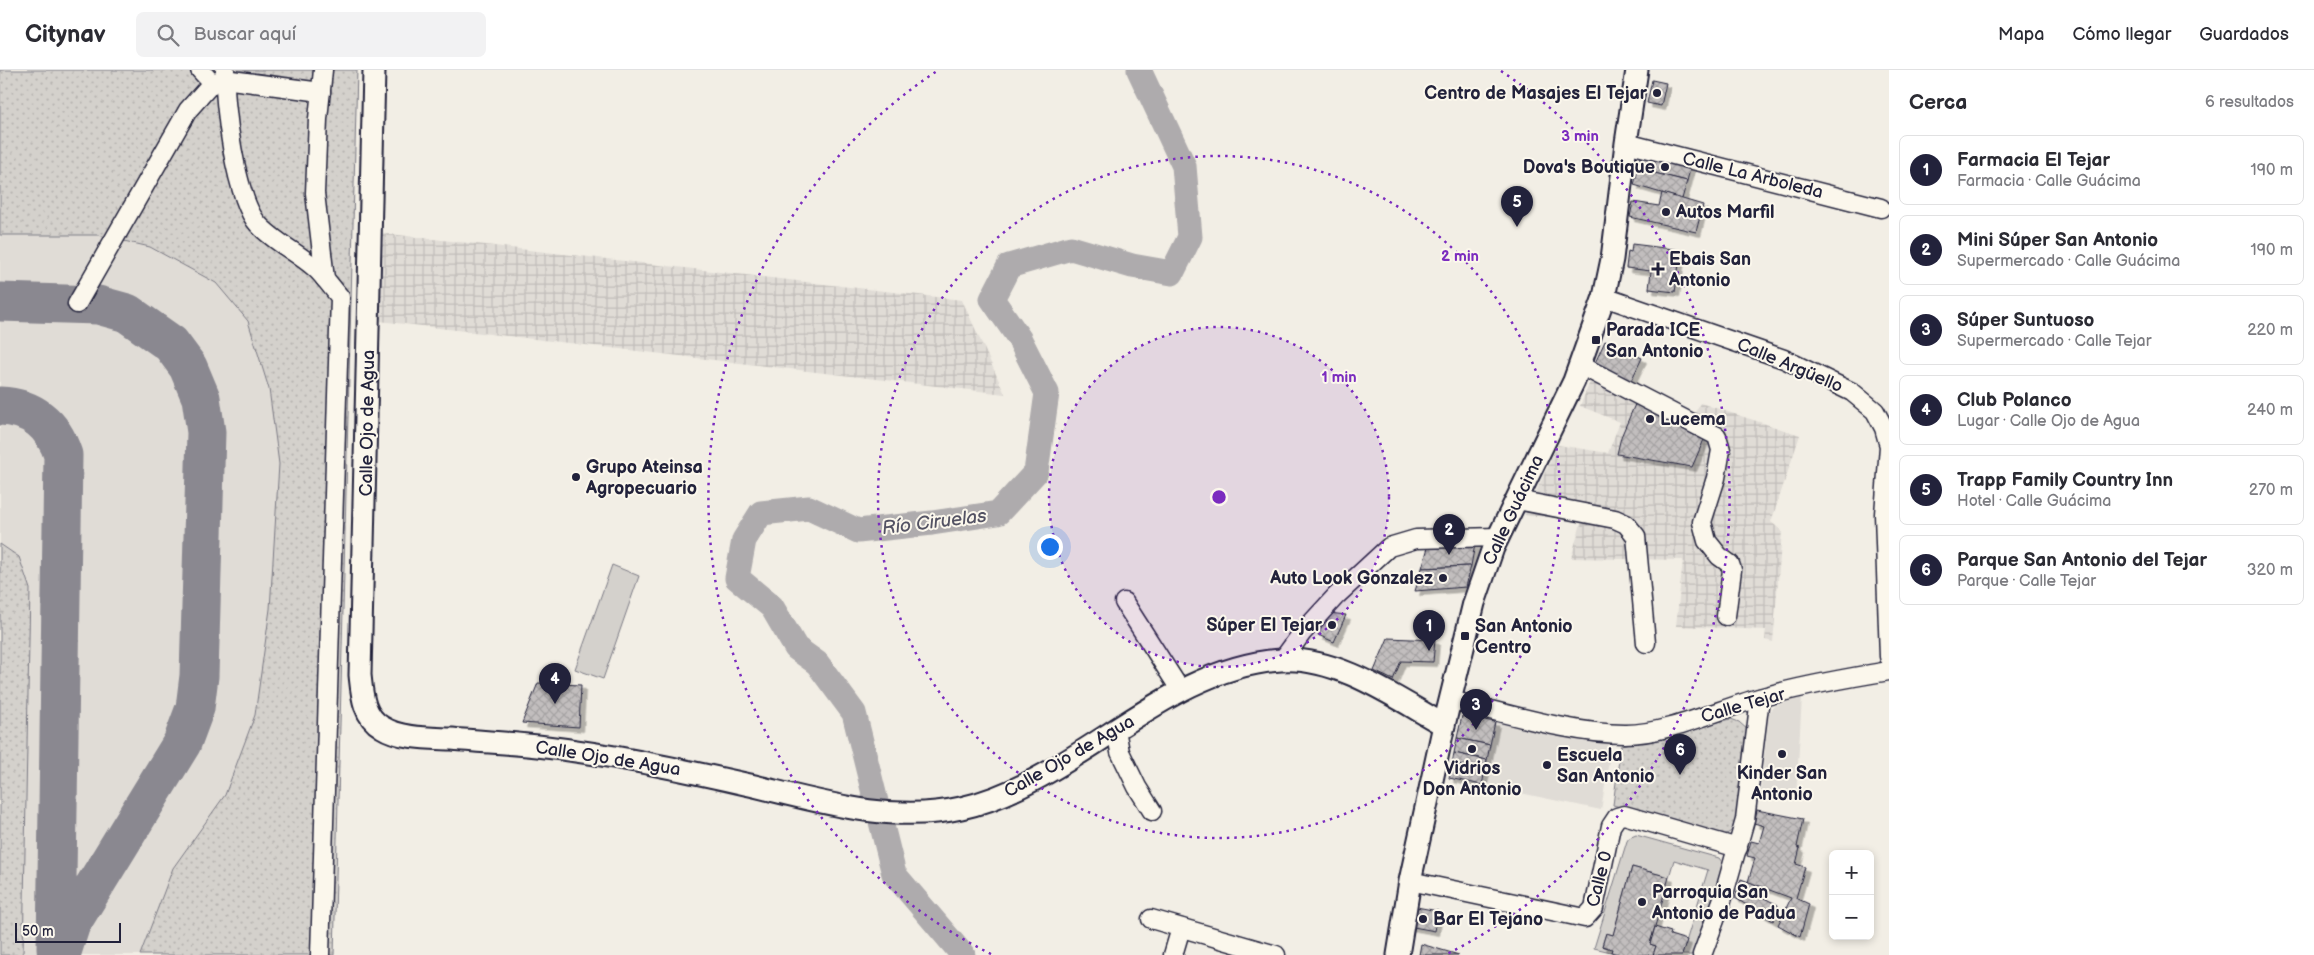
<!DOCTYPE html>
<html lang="es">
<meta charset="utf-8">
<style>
body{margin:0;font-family:"Balsamiq Sans",sans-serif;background:#f2f2f3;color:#2b2b33}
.controls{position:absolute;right:15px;bottom:15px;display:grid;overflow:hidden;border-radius:8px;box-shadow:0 2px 8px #0003}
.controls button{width:45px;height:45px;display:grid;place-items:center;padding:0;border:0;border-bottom:1px solid #e1e1e2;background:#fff;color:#2b2b33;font:25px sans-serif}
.scale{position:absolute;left:15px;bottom:12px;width:106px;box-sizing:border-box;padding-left:5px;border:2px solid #22223b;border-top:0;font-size:14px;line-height:18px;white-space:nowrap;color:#22223b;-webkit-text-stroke:4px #fbf7ec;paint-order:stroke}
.you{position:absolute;left:1049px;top:476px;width:18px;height:18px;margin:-12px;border:4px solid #fff;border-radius:50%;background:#1a73e8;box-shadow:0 0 0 8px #1a73e833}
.badge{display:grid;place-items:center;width:32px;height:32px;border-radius:50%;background:#22223b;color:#fff;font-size:16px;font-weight:700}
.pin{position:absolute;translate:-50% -41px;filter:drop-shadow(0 1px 2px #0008)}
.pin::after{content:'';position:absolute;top:26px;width:18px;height:15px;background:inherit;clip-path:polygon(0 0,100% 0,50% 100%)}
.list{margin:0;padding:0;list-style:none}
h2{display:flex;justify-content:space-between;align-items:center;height:65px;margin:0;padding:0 20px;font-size:21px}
h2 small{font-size:16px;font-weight:400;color:#7c7c81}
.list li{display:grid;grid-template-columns:32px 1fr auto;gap:15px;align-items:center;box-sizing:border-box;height:70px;margin:0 10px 10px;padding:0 10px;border:1px solid #e1e1e2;border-radius:8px}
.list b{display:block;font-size:19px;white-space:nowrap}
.list p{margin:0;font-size:16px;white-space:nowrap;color:#7c7c81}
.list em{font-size:16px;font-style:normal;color:#7c7c81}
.icon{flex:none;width:28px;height:28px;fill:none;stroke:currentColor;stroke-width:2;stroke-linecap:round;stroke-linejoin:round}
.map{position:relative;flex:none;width:1889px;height:885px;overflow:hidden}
header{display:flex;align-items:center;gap:30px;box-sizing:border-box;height:70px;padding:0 25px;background:#fff;border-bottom:1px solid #e1e1e2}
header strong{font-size:24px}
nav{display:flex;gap:28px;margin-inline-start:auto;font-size:18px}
.search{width:350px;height:45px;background:#f2f2f3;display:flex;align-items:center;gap:12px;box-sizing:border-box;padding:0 18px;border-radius:8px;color:#7c7c81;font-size:19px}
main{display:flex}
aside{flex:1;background:#fff}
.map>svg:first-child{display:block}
</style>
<header>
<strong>Citynav</strong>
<div class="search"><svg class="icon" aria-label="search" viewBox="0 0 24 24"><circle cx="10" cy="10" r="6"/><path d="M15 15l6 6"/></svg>Buscar aquí</div>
<nav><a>Mapa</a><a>Cómo llegar</a><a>Guardados</a></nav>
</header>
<main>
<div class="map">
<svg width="1889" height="885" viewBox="0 0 1889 885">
<defs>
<pattern id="industrial-grid" width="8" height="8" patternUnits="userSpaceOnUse" patternTransform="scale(1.25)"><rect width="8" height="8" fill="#e0dcd6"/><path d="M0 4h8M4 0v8" fill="none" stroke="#c0bcb9"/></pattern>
<pattern id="grass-dots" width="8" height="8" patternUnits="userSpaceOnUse" patternTransform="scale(1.25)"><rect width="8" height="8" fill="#d4d1cc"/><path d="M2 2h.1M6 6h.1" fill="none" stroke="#b6b3b0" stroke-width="1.8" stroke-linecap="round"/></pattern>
<pattern id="building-cross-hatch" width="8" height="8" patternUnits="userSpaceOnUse" patternTransform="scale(1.25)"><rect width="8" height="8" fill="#c2bebe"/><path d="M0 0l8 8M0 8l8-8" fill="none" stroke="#a6a3a4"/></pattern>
<filter id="shadow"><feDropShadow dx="4.5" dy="4.5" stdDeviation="0" flood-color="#0004"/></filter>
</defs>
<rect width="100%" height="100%" fill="#f2eee5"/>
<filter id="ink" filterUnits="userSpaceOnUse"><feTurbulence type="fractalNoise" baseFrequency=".02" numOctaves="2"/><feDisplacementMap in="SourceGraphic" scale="10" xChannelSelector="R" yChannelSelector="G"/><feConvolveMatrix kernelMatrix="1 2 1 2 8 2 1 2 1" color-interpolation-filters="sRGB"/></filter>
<g filter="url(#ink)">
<g fill="#e0dcd6">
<polygon points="0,0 357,0 334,885 0,885"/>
<polygon points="1802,627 1796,728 1760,725 1769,642 1774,636"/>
<polygon points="1495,652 1612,672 1601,740 1482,715"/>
</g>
<g fill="url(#industrial-grid)">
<polygon points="381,163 962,230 1005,324 379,251"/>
<polygon points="1592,307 1689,355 1700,333 1800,365 1771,452 1782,461 1773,572 1765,570 1766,560 1676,556 1683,490 1571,488 1582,450 1525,445 1558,375 1608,383 1620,352 1580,336"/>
</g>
<g fill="url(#grass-dots)" stroke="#7b7a84">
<polygon points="0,0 357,0 334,885 140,885 173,798 225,725 255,645 270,539 279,394 269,319 248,251 216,213 150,177 98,165 0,165"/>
<polygon points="0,474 19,487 30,519 23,885 0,885"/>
<path d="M1731,649l8,3 10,9 -13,90c-2,10 -9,15 -18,14l-105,-30 8,-60z"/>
</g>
<g fill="#d4d1cc" stroke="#7b7a84">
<polygon points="612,495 639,506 603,609 575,599"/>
<polygon points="1636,765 1719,788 1722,792 1723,799 1692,885 1682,885 1708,800 1674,790 1669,807 1632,797 1613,865 1606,863 1602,876 1612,879 1611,882 1594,878 1627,771 1629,768"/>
</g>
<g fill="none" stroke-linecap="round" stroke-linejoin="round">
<polyline stroke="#aeabad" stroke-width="25" points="963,885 894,804 854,643 817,593 796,578 772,537 737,508 744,470 761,443 809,438 858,461 932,453 998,443 1036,402 1047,323 1019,268 992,229 1009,196 1071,178 1132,196 1172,203 1190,167 1184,96 1139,0"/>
<g stroke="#8a8890" stroke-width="39">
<polyline points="0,232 98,235 127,243 171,274 188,297 201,328 206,362 199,606 195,638 182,673 71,854 61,885"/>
<path d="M0,336c32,1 53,18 63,49l-7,494"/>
</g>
</g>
<g fill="url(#building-cross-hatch)" stroke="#22223b" filter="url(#shadow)">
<polygon points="1652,10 1666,13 1661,36 1647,33"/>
<polygon points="1641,84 1691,96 1687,111 1638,99"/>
<polygon points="1638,99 1687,111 1682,129 1634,115"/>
<polygon points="1662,123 1703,135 1696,162 1630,147 1633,132 1659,136"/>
<polygon points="1632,174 1681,180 1675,222 1649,219 1651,201 1626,198 1628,181 1631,182"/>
<polygon points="1605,271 1642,288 1631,311 1595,293"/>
<polygon points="1636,332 1706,365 1692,397 1617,384 1621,367"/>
<polygon points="1429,474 1475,474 1471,496 1422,498"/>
<polygon points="1471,496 1466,517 1415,521 1422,498"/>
<polygon points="1329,543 1346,545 1334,572 1318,565"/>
<polygon points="1388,568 1435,570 1433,592 1401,591 1393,610 1374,601"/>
<polygon points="538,613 581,615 579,657 522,653"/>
<polygon points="1462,646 1495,652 1490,675 1457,668"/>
<polygon points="1457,668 1490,675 1487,690 1454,683"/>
<polygon points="1454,683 1487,690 1485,700 1452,694"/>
<polygon points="1452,694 1485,700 1482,715 1449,708"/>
<polygon points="1757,740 1803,749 1797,777 1800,778 1796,794 1805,797 1796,828 1809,834 1800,867 1778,855 1791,828 1748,812 1755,788 1747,786 1751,771 1759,773 1764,756 1754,753"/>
<polygon points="1632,797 1669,807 1650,874 1656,876 1653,885 1621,885 1611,882 1612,879 1602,876 1606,863 1613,865"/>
<polygon points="1741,809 1765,818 1762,827 1778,835 1776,840 1779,841 1773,851 1735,828"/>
<polygon points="1411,836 1438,841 1435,861 1408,856"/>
<polygon points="1655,857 1671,862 1670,865 1687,870 1682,885 1653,885 1656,876 1650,874"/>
<polygon points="1421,874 1459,885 1419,885"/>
</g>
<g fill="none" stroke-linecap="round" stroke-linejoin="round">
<defs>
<g id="minor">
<polyline points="200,0 212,13"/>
<path d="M225,0c-2,33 11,129 33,154 16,18 39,28 57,44 9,8 17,20 25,29l-20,658"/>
<polyline points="323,0 318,49 315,123 325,209"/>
<polyline points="1626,73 1881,138"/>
<polyline points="1604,227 1784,289 1852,322 1875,341 1884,358 1889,376 1884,444 1889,587"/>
<polyline points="77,234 188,40 212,13 224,9 321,22"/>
<polyline points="1580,295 1717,366 1721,380 1716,408 1702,452 1707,471 1719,486 1730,494 1732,500 1726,546"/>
<polyline points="1517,430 1615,449 1626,454 1636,466 1646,573"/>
<polyline points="1124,532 1181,621"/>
<polyline points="1283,589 1302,563 1336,526 1389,477 1416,469 1498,467"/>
<path d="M1450,630c53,12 121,34 175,34 43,0 92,-24 134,-36 42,-12 87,-20 130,-27"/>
<polyline points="1116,659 1120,682 1137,717 1152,741"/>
<polyline points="1410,811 1585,848 1594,838 1611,756 1617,747 1624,745 1738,778"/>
<polyline points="1151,849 1276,885"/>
<polyline points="1173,885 1181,858"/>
<polyline points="1702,885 1722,831 1745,750 1760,628"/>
</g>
<g id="major">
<path d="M374,0l-14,605c2,19 3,41 22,52 19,12 48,11 70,12 31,3 63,4 94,8 69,8 136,23 204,38 68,16 141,39 211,23 114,-25 202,-141 320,-148 57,-4 116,39 163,65"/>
<polyline points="1398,885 1410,811 1444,655 1474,533 1493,478 1574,311 1604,227 1612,189 1626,73 1637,0"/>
</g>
</defs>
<use href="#minor" stroke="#22223b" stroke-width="21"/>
<use href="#major" stroke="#22223b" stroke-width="25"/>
<use href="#minor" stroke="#fbf7ec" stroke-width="18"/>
<use href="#major" stroke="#fbf7ec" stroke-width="21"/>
</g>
</g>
<circle cx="1219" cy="427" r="170" fill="#7b2cbf" fill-opacity=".12"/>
<g fill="none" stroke="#7b2cbf" stroke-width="2.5" stroke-dasharray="2.5 5">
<circle cx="1219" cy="427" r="170"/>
<circle cx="1219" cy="427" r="341"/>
<path d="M991 884A511 511 0 0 1 937 1M1501 1A511 511 0 0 1 1447 884"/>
</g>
<g fill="#22223b" stroke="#fbf7ec" stroke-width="2">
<circle cx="1657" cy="23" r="5"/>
<circle cx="1665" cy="97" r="5"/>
<circle cx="1666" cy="142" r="5"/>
<path d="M1655.5 191.5h5v5h5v5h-5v5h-5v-5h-5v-5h5z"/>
<rect x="1591" y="265" width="10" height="10" rx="2.5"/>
<circle cx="1650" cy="349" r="5"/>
<circle cx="576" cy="407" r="5"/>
<circle cx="1443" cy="508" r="5"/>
<circle cx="1332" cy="555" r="5"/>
<rect x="1460" y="561" width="10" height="10" rx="2.5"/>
<circle cx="1472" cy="679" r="5"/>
<circle cx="1782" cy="684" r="5"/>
<circle cx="1547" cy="695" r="5"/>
<circle cx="1642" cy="832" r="5"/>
<circle cx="1423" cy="849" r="5"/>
</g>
<g text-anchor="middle" stroke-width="4" stroke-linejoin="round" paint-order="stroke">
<g font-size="18" font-weight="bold" fill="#22223b" stroke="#fbf7ec" text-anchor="start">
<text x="1647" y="29" text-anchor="end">Centro de Masajes El Tejar</text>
<text x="1655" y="103" text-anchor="end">Dova's Boutique</text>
<text x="1676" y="148">Autos Marfil</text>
<text x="1669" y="195">Ebais San<tspan x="1669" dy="21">Antonio</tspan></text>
<text x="1606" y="266">Parada ICE<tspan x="1606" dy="21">San Antonio</tspan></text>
<text x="1660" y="355">Lucema</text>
<text x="586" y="403">Grupo Ateinsa<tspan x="586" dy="21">Agropecuario</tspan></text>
<text x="1433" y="514" text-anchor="end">Auto Look Gonzalez</text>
<text x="1322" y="561" text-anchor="end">Súper El Tejar</text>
<text x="1475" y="562">San Antonio<tspan x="1475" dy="21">Centro</tspan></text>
<text x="1557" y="691">Escuela<tspan x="1557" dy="21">San Antonio</tspan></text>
<text x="1472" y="704" text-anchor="middle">Vidrios<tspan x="1472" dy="21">Don Antonio</tspan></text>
<text x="1782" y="709" text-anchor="middle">Kinder San<tspan x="1782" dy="21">Antonio</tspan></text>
<text x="1652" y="828">Parroquia San<tspan x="1652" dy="21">Antonio de Padua</tspan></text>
<text x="1433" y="855">Bar El Tejano</text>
</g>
<g font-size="18" fill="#22223b" stroke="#fbf7ec">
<text transform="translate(1753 105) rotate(14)" y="6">Calle La Arboleda</text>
<text transform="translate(1790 295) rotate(23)" y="6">Calle Argüello</text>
<text transform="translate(367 353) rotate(-89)" y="6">Calle Ojo de Agua</text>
<text transform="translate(1513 440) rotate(-65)" y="6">Calle Guácima</text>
<text transform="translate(1743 635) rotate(-16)" y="6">Calle Tejar</text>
<text transform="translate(1069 686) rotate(-30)" y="6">Calle Ojo de Agua</text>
<text transform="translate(608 688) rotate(9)" y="6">Calle Ojo de Agua</text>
<text transform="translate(1599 809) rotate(-76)" y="6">Calle 0</text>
</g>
<g font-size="19" font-style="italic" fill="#535263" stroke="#fbf7ec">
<text transform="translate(934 451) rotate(-7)" y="7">Río Ciruelas</text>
</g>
</g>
<circle cx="1219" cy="427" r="8" fill="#7b2cbf" stroke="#fbf7ec" stroke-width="2.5"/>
<g font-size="15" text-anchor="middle" font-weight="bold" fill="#7b2cbf" stroke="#fbf7ec" stroke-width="4" stroke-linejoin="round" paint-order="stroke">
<text x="1580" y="71">3 min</text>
<text x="1460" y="191">2 min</text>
<text x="1339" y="312">1 min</text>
</g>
</svg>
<div class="controls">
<button>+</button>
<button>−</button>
</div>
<div class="scale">50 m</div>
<div class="you"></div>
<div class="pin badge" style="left:1429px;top:581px">1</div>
<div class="pin badge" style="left:1449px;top:485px">2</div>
<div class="pin badge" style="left:1476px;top:660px">3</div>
<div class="pin badge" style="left:555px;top:634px">4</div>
<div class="pin badge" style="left:1517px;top:157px">5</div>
<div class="pin badge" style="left:1680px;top:705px">6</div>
</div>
<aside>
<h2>Cerca<small>6 resultados</small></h2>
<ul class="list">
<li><span class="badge">1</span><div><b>Farmacia El Tejar</b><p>Farmacia · Calle Guácima</p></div><em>190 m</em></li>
<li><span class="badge">2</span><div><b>Mini Súper San Antonio</b><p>Supermercado · Calle Guácima</p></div><em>190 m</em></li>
<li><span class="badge">3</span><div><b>Súper Suntuoso</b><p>Supermercado · Calle Tejar</p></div><em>220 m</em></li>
<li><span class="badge">4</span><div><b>Club Polanco</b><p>Lugar · Calle Ojo de Agua</p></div><em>240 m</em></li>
<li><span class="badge">5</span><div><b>Trapp Family Country Inn</b><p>Hotel · Calle Guácima</p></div><em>270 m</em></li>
<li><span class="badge">6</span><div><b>Parque San Antonio del Tejar</b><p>Parque · Calle Tejar</p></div><em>320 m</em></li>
</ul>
</aside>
</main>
